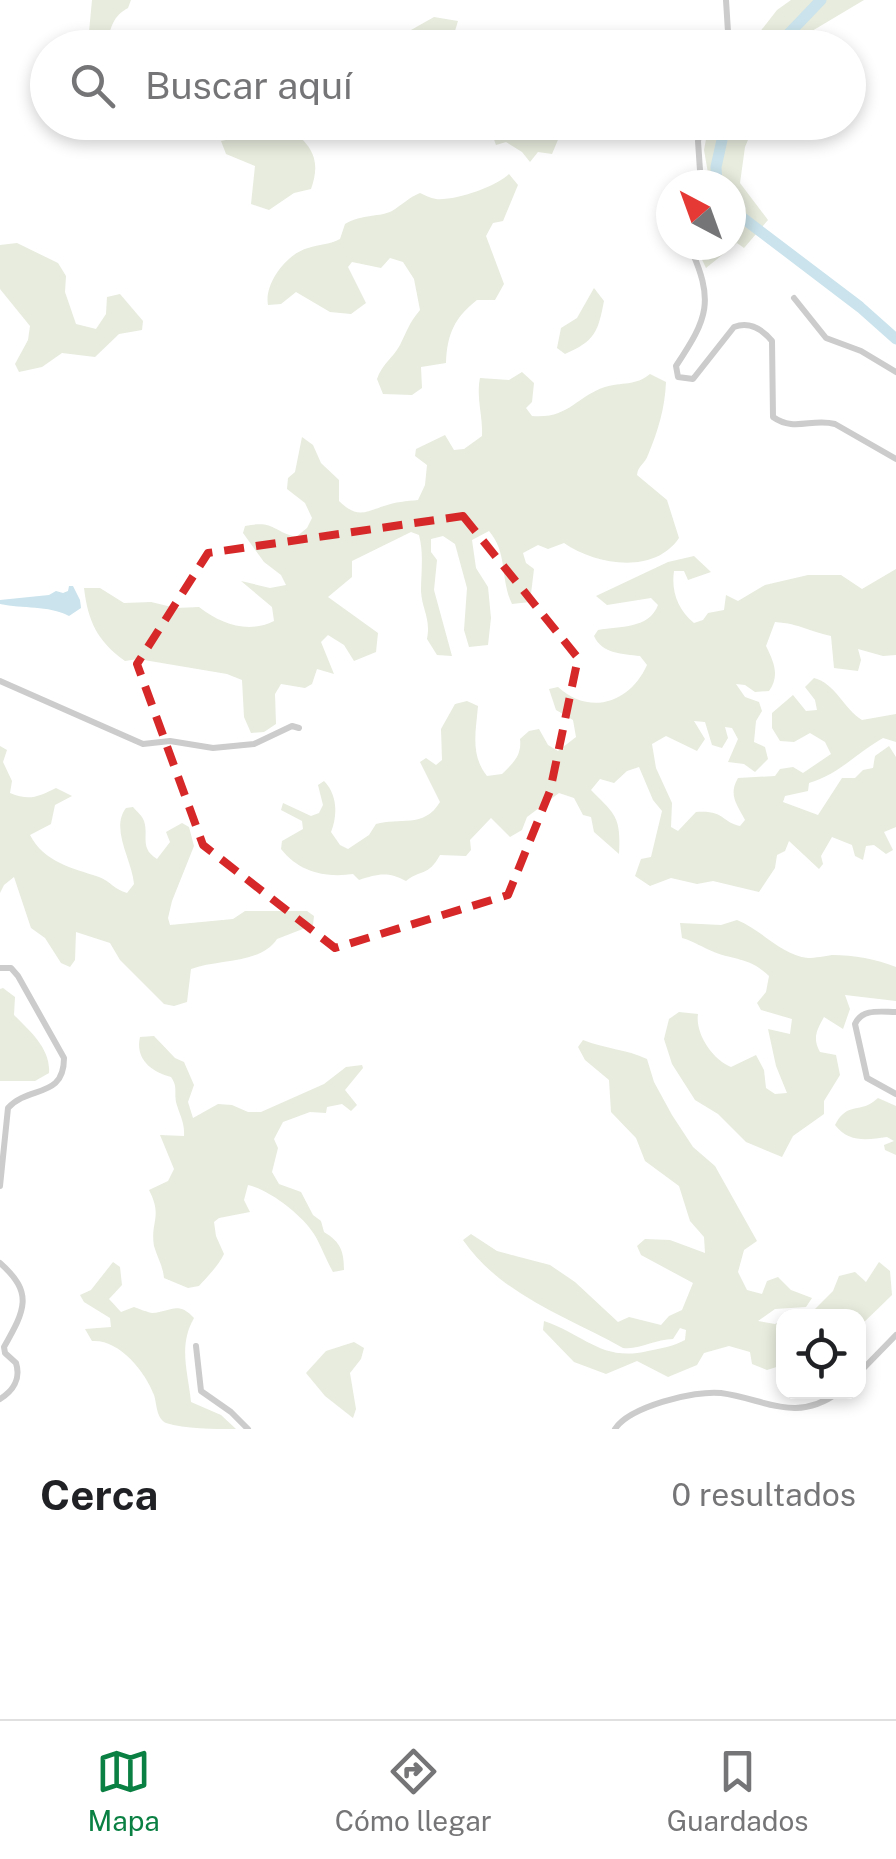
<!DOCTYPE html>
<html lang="es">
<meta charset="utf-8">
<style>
body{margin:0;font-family:"Public Sans",sans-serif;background:#f6f6f6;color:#202124}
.controls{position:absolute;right:30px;bottom:30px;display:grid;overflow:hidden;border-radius:20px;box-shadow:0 5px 15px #0003}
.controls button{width:90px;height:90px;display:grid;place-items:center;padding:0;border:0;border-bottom:2px solid #e0e0e0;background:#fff;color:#202124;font:50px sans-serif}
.compass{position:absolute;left:656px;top:170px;width:90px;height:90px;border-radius:50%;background:#fff;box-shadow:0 5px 15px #0003;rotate:319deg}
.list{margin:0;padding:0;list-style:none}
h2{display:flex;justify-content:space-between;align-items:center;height:130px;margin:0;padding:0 40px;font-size:42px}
h2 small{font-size:32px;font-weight:400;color:#757577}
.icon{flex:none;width:55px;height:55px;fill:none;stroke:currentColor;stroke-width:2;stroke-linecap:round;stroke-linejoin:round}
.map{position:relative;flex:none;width:896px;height:1429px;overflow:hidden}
.search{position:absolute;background:#fff;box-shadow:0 5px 15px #0003;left:30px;right:30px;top:30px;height:110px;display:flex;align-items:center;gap:25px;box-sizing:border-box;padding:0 35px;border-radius:55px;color:#757577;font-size:38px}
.sheet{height:290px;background:#fff}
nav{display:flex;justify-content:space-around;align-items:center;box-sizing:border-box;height:140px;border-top:2px solid #e0e0e0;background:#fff;font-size:28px;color:#757577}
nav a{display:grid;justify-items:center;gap:5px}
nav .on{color:#0b8043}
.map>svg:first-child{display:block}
</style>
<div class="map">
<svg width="896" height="1429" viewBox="0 0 896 1429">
<rect width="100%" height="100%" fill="#fff"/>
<g fill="#e7ecde">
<path d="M92,0h39l-3,8c-15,8 -17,19 -21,35l5,4h-35l12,-15z"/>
<polygon points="791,0 864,0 812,31 800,47 748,47 777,10"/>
<polygon points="434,17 458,21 455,31 438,40 435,47 381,47"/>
<path d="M267,123h38l-2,17c14,15 15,29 8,49l-17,4 -25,17 -18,-6 4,-38 -29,-12 -5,-13 37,-8z"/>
<polygon points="488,123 565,123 552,154 538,152 530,162 522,152 506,142 496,145"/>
<polygon points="709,123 755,123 745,147 740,183 768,220 744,248 737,243 706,268 695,245 731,245 731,185 710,185 704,150"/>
<path d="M509,174l9,11 -15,36 -10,2 -7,13 18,48 -9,16h-18c-22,17 -30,34 -31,63l-25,4 1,21 -10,7 -29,-1 -6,-15c5,-15 16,-21 23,-34 7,-14 9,-22 20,-35l-6,-31 -11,-17 -13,-4 -9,10 -29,-6 -4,5 18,36 -15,11 -21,-2 -34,-20 -15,12 -13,1c-4,-21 18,-51 40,-57 12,-4 20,-3 32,-9l5,-15c17,-10 36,-7 47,-13 10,-6 16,-13 28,-18 5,2 10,5 16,6 18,2 60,-12 73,-25z"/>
<polygon points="17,243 58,263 66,276 65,292 76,324 96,329 106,314 107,297 120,294 143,321 142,330 119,334 95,357 62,353 42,367 19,372 15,364 28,340 30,326 0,289 0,245"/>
<path d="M594,288l10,13c-6,31 -9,40 -39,53l-8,-6 4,-20 16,-10z"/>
<path d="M522,372l12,11 -2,19 -6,6 6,8c37,3 43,-19 73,-29 16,-5 31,-1 45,-13l16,8c-1,26 -8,49 -18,73 -3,9 -10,10 -11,20l30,25 12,38c-25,37 -83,27 -115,5l-16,6 -10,-4 -15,8 3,10 8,6 -4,33 -18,2c-12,-25 -4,-51 -23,-73l-17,9 4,28 12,19 3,31 -3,27 -19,2 -5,-17 3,-42 -12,-44 -12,-8 -12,3v13l6,8 -3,30 18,66 -15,-1 -10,-16c4,-21 -5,-29 -6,-48 0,-19 3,-37 -2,-56l-8,-3 -59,29v16l-24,20 50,36 -2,19 -22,9 -10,-16 -16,-10 -7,7 13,32 -17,-5 -5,15 -7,4 -24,-4 -6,10 1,30 -12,8 -13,1 -7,-16 -2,-37 -15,-6 -89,-15 -13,2c-28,-20 -37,-40 -41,-73h16l24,15 27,-1 25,6 23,-1c22,17 49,27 75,14l-2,-14 -31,-26 29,7 16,-3 -5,-10 -17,-13 -21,-29 2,-7c29,-6 27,5 51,11l11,-9 5,-10 -7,-15 -18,-14 1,-11 7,-6 7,-35 11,8 8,18 18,17v21c18,17 24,12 45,5 11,-4 23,-5 34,-6l7,-15 2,-20 -12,-9 1,-7 29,-14 9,15 10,-1 18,-13c1,-20 -6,-38 -2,-58l29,2z"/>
<path d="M694,556l17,16 -23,8 -4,-9h-10c-3,21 4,39 20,52l9,-3 5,-7 16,-3 2,-15 12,6 27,-16 43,-10h33l21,14 34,-20v86l-13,1 -25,-7 3,11 -3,11 -24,-3 -3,-32c-23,-5 -30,-12 -56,-14l-9,24c8,16 14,30 3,45l-14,1 -10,-7 -9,-1 9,13 14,5 3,9 -6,10 -2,21 11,5 3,12 -13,13 -11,-8 -16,-2 10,-23 -6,-11 -7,-1 3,11 -6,10 -10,-3 -7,-23 -11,-1 11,18 -8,12 -31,-15 -14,8 4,24 16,35 -1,24 7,4 18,-19c29,-2 25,10 44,14l5,-6c-8,-16 -17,-25 -7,-42l37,-2 5,-7 13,-2 10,6 28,-19 -6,-12 -15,-9 -16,9 -14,-1 -8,-13v-15l21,-18 13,16 11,-1 -2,-10 -10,-13 9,-9c21,5 30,31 48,42l34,-6v28l-13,-4c-28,16 -42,35 -74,45l-1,8 -23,5 -2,6 35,13 24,-37h13l8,-8 10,-2 2,-12 14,-10 7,11v70l-12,5 9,18 -7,4 -12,-9 -8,1 -3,14 -8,-4 -3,-11 -20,-8 -11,19 2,8 -4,5 -30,-28 -4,10 -8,4 -2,13 -16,24 -46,-11 -16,3 -26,-6 -21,8 -15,-10 6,-17 10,-2 11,-46 -9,-11 -14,-33 -12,4 -13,12 -14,-4 -9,11c25,25 30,27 28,64l-25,-22 -3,-15 -8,-2 -9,-17 -15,-5 -32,24 -5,13 -12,7 -19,-19 -21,22 1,10 -5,6 -26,-1c-12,22 -19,14 -34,26 -18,-10 -29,-7 -47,-1l-6,-6c-28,4 -54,-2 -72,-25l1,-8 21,-12 -1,-8 -21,-11 2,-7 28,13 8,-3 4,-8 -5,-20 6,-4c13,13 14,33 7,51l9,13 8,4 21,-14 7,-11c23,-7 48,5 64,-22l-20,-40 6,-4 10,7 6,-5 -1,-31 14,-25 12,-3 11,5c-2,25 -8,49 9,70l15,-2c11,-11 20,-18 18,-35l9,-8 10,-2 9,16 10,6 18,-14 -3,-17 -17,-10 -7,-21 9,-2c32,29 72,16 89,-22l-7,-9c-17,-2 -38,-2 -46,-20l4,-6c22,-4 51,-1 60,-25l-7,-7 -44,7 -11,-9 72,-34z"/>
<path d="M0,746l7,4 -4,12 9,19 -2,12c19,8 28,4 46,-5l16,8 -17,9 -4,19 -21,11c14,27 42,33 69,42 11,4 16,13 28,16l7,-9c-2,-24 -24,-55 -8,-76l7,-1c4,5 9,8 11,14 5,15 -5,27 13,38l13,-17 -4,-10 16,-9 7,4 5,19 -22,55 -4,17 2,7 63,-6 12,-8h62l7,5 -1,9 -36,14c-16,25 -59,20 -86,30l-4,33 -13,4 -10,-2 -44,-44 -10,-17 -34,-11 -1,28 -5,7 -9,-4 -16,-25 -14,-10 -17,-51 -10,8 -4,8z"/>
<path d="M737,920c25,10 44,35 71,38 7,0 17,-2 24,-3 22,0 44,4 64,12v34l-51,-6 5,14 -7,20 -19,-12c-7,13 -12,21 -4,35l16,3 4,20 -16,26v13l-31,22 -11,21 -36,-15 -28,-28 -23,-14 -23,-36 -8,-25 5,-20 10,-7 19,2c-3,20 15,46 33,53l25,-12 8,15 2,18 9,6 12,-1 -11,-27 -8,-37 22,5 2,-15 -31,-9 -4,-7 9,-11 3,-16c-20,-19 -32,-15 -55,-24 -11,-4 -20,-11 -32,-14l-2,-15 41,2z"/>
<path d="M3,988l12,9 -1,18c16,16 37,34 35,58l-14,8h-35v-92z"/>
<path d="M154,1036l21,22 9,4 10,23 -6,17 5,16 25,-14 14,1 16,7h13l63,-28 22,-17 16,-2 1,3 -18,22 12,15 -6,6 -9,-7 -15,3 -1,6 -16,-1 -27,10 -9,17 4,9 -6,24 7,12 22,8 12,23 8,6 3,11c17,10 20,20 20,38l-11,2c-7,-12 -12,-27 -19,-38 -12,-19 -44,-44 -66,-49l-4,15 6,12 -31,6 -5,4 2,14 8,18c-5,11 -16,22 -25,32l-11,2 -24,-10c-1,-12 -7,-21 -10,-32 -4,-24 9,-29 -5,-56l19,-9 6,-12 -14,-34 24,1c1,-14 -5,-22 -8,-34 -2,-11 2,-15 -5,-25 -20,-5 -36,-18 -31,-40z"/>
<path d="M583,1040c22,9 43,9 64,19l7,23 18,33 21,32 22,19 42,75 -13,9 -6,22 9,18 15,4 5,-13 11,-4 13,13 21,8 -6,9 -31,2 -17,12 17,3 8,-4v45l-16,5 -15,-6 -2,-12 -21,-6 -25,7 -7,12 -29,12 -31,-16 -31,13 -32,-12 -31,-32 1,-9c41,14 58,41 104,30 14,-3 24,-4 37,-11l1,-10 -6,-2 -7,11c-18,0 -33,11 -50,9 -57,-32 -122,-53 -160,-108l8,-6 26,17 53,14 25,17 43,40 11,-5 32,8 8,-9 13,-6 11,-27 -52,-28 -4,-9 8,-7 25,1 35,13 -1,-16 -14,-16 -11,-35 -34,-25 -9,-23 -25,-26 -2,-32 -24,-20 -7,-13z"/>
<path d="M878,1098l18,8v49l-11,-5 -1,-5 10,-4 -7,-4c-20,3 -38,6 -52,-12 13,-25 25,-10 43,-27z"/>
<path d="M113,1262l7,5 2,18 -13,14 12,13 13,-5c2,1 16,6 18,6 18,-1 26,-13 42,5 -16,28 -6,54 -3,84l30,13 15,14c-22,0 -51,0 -70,-6 -10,-5 -9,-19 -12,-28 -9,-24 -35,-56 -62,-54l-7,-12 26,-2 -1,-9 -26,-16 -4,-7 11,-5z"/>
<polygon points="879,1262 890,1271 892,1295 859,1327 858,1316 808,1316 833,1291 839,1276 855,1272 866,1282"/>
<polygon points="354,1342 364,1348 361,1359 350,1373 356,1409 353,1418 325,1396 306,1373 326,1351"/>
</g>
<path fill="#cae3ec" d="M69,586h4l7,14 1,8 -12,8c-21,-11 -46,-7 -69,-12v-4l49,-5 7,-4 7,2 5,-2z"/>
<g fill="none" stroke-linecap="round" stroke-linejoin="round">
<g stroke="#cae3ec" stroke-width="11">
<polyline points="775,48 821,0"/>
<polyline points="717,185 716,167 726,122"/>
<polyline points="731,209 860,307 896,339"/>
</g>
<g stroke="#ccc" stroke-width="6">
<polyline points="725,48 728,32 726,0"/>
<polyline points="701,185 698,141 703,122"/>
<path d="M689,245c26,56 19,73 -13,121l2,11 15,2 41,-52c16,-6 28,2 38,14l1,76c21,15 39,1 62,7l61,35"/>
<polyline points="794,298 826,338 861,351 896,372"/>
<polyline points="0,681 143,744 170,741 213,748 254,744 292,726 299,728"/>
<path d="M0,968h11l7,8 46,82c0,41 -35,27 -56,50l-8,78"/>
<path d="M896,1012c-15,0 -34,-4 -41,12l12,54 29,16"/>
<path d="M0,1263c34,30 25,47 4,84l1,6 11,10c5,16 -3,28 -16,36"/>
<polyline points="196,1346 201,1391 231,1412 248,1429"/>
<polyline points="858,1374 896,1335"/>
<path d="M615,1429c14,-22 79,-39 106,-36 45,6 74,31 118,-1"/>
</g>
</g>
<path fill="none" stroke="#d62828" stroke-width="8" stroke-dasharray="20 12" stroke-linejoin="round" d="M463,516l115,142 -28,133 -42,104 -173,53 -132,-103 -66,-181 71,-111z"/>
</svg>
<div class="controls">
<button><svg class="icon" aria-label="locate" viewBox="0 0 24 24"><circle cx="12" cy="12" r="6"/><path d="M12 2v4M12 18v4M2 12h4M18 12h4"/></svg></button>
</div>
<svg class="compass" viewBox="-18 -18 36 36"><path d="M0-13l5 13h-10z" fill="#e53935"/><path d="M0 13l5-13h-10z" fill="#757577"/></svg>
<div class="search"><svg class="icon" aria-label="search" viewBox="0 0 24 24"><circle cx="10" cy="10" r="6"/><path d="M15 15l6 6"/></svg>Buscar aquí</div>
</div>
<section class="sheet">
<h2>Cerca<small>0 resultados</small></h2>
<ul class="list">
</ul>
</section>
<nav>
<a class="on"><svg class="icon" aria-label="map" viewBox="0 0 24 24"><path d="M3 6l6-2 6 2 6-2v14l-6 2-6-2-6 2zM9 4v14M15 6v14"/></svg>Mapa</a>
<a><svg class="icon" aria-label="directions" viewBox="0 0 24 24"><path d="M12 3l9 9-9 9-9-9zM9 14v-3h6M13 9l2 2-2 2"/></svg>Cómo llegar</a>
<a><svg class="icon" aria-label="saved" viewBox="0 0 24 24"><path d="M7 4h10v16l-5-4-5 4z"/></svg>Guardados</a>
</nav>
